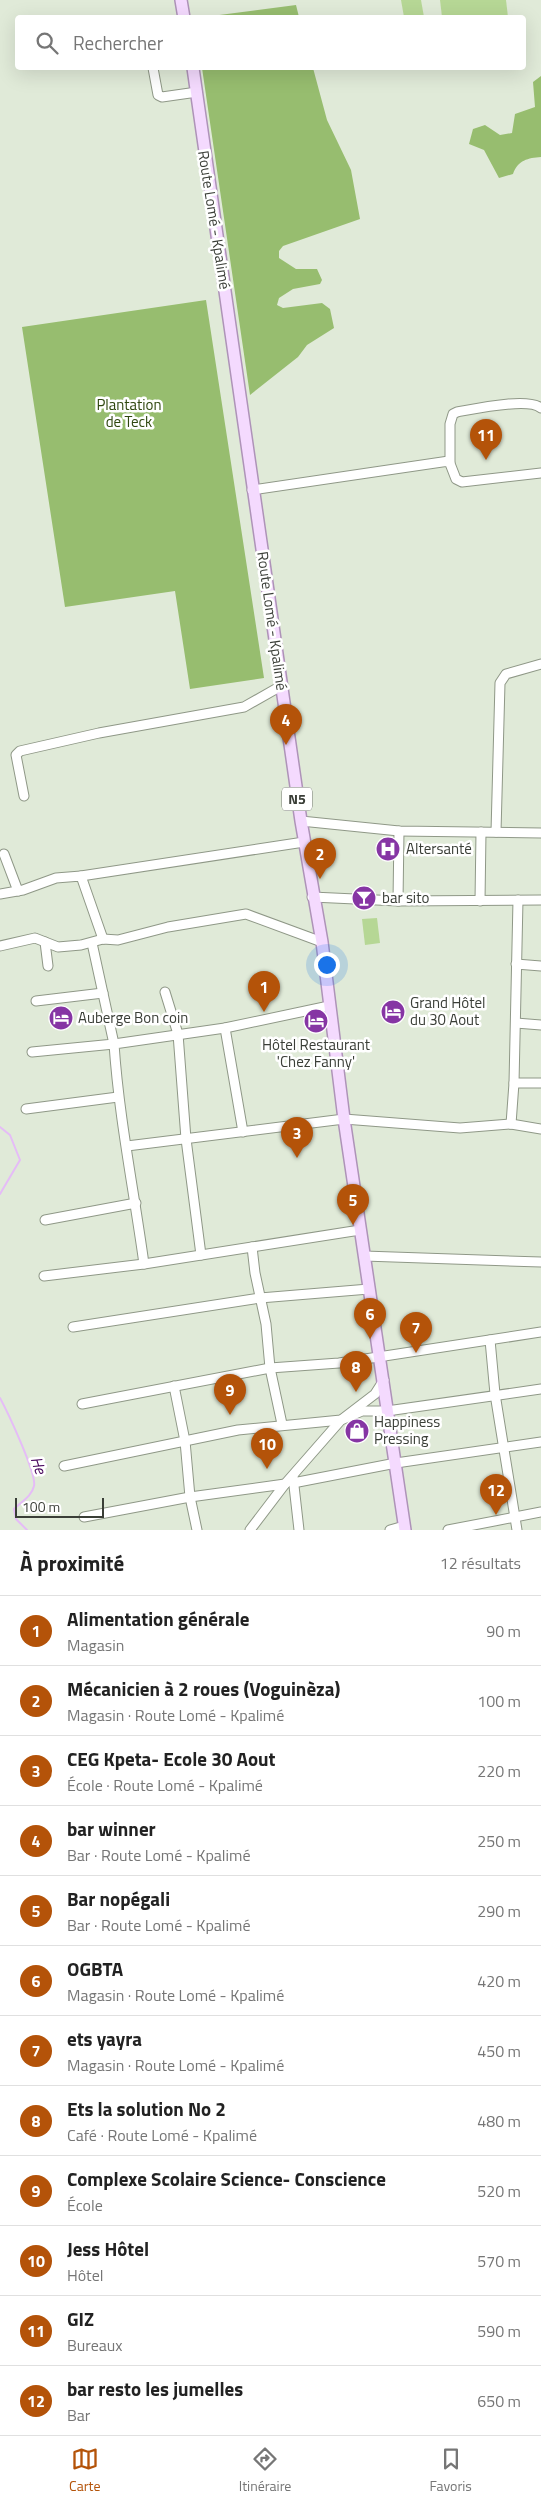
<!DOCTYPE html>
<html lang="fr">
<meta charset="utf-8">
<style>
body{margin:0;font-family:"Titillium Web",sans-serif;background:#f2f2f2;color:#222}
.scale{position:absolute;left:15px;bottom:12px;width:89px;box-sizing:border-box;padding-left:5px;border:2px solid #3a3e37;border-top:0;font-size:14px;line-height:18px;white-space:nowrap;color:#3a3e37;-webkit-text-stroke:4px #fff;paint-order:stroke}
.you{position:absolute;left:326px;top:964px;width:18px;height:18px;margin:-12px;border:4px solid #fff;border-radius:50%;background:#1a73e8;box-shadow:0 0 0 8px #1a73e833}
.badge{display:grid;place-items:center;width:32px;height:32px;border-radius:50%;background:#b45309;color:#fff;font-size:16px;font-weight:700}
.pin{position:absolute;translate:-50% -41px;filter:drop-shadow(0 1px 2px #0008)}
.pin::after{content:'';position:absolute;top:26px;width:18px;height:15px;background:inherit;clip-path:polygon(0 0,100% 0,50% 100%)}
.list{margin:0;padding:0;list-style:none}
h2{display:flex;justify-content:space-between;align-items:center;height:65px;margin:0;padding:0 20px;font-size:21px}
h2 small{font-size:16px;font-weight:400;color:#767676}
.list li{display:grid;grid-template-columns:32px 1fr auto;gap:15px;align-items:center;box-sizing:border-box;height:70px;padding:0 20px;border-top:1px solid #e0e0e0}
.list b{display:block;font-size:19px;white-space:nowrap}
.list p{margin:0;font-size:16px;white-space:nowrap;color:#767676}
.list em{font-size:16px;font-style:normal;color:#767676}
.icon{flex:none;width:28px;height:28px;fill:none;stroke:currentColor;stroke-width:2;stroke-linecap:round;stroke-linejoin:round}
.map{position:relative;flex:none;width:541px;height:1530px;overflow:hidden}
.search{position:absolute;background:#fff;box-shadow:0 5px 20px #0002;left:15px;right:15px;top:15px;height:55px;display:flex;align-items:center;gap:12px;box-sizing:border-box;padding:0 18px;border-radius:5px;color:#767676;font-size:19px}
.sheet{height:905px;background:#fff}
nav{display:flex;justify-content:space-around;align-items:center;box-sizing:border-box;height:70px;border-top:1px solid #e0e0e0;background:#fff;font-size:14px;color:#767676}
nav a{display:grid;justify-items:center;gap:2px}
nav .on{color:#b45309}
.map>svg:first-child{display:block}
</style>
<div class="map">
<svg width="541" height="1530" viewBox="0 0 541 1530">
<rect width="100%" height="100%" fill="#e0ead8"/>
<g fill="#b6d795">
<polygon points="401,0 421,0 424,17 404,17"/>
<polygon points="440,0 506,0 508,17 442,17"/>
<polygon points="377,918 380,943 365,945 362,919"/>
</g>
<g fill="#97bd6f">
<polygon points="296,5 299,17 204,17"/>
<polygon points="202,68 313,68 327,120 351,170 360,219 283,246 279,251 279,258 296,269 317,269 322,280 320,284 293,289 279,298 277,305 283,308 322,303 330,309 334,328 307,345 298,357 250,395"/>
<path d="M541,76v81c-13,1 -23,3 -28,17l-14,4 -15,-28 -15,-6 4,-15 12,-4 15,10 12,-2 3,-19 20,-7 -2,-25z"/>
<polygon points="206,300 264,678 190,689 175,591 65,607 22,327"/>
</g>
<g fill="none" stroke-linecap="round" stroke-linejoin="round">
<g stroke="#e5bcf7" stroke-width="2">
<polyline points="0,1127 10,1135 20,1160 0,1194"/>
<path d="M0,1398c7,13 37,76 34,88 -2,10 -13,16 -20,23l2,10 11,11"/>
</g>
<defs>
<g id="minor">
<polyline points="153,68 158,95 162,97 197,92"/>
<path d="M450,462v-38l3,-10 4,-2c17,-3 71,-15 84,-4"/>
<polyline points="252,490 449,461 456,479 462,482 541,473"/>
<polyline points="24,796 16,755 20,751 99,733 244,707 281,686"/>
<polyline points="301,821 399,831 541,833"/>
<polyline points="496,832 500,683 506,674 541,664"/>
<polyline points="4,854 18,891"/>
<polyline points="81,876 304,842"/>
<polyline points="0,894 23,890 56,878 81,876 103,939"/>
<polyline points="312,897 398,901 541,900"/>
<polyline points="398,901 399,831"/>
<polyline points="480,901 481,832"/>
<polyline points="45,942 48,966"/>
<polyline points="0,946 35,938 58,947 81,945 103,939 118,940 168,927 246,914 322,942"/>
<polyline points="516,964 541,966"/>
<polyline points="165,992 178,1034 186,1139 201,1255"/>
<polyline points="36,1001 103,993"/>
<polyline points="516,1023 541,1025"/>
<polyline points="225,1028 243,1132"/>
<polyline points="32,1052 114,1044 92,943"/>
<polyline points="514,1083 541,1083"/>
<polyline points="26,1109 118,1097"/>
<polyline points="511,1124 514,1083 518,900"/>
<polyline points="127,1146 344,1119 460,1128 511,1124 541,1129"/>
<polyline points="45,1220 136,1203"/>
<polyline points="252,1247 255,1273 266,1324 270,1368 282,1424"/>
<polyline points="364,1256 541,1262"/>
<path d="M144,1264c-10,-73 -25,-146 -30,-220l111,-16 104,-22"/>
<polyline points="44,1276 144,1264 360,1230"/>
<polyline points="73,1327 260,1298 369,1289"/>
<polyline points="490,1340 495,1394 517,1530"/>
<polyline points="174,1386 185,1441 190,1497 197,1530"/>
<polyline points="82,1404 270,1368 339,1363 541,1332"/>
<polyline points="64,1466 238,1430 341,1420 375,1394 384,1380"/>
<polyline points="293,1477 299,1530"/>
<polyline points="293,1483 396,1463 541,1442"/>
<polyline points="84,1517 190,1497 285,1484"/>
<polyline points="250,1530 285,1484 341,1420 362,1411 387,1411 541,1389"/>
<polyline points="390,1530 404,1526"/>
<polyline points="448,1530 541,1512"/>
</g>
<g id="major">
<polyline points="181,0 184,18"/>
<polyline points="193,68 301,821 322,942 344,1119 405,1530"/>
</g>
</defs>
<use href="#minor" stroke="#8f9887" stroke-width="11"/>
<use href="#major" stroke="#ae93b8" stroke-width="14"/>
<use href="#minor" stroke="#fff" stroke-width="9"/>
<use href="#major" stroke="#f4dafe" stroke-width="11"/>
</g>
<defs>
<symbol id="hospital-disc" viewBox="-11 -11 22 22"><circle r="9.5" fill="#8635a4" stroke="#fff"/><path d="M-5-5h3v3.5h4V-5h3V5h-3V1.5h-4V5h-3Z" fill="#fff"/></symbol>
<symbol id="bar-disc" viewBox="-11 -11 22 22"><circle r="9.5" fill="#8635a4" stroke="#fff"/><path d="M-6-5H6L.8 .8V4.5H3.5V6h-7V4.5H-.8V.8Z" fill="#fff"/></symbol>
<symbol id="hotel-disc" viewBox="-11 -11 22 22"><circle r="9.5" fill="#8635a4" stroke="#fff"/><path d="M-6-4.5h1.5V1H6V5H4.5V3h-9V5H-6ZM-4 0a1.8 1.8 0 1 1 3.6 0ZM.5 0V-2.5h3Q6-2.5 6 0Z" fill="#fff"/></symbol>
<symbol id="shop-disc" viewBox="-11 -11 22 22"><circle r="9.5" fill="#8635a4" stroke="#fff"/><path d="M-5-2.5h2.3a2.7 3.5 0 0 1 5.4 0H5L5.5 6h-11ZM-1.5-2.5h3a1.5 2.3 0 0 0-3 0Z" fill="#fff"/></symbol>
</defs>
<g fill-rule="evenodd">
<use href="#hospital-disc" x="374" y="835" width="28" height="28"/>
<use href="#bar-disc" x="350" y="884" width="28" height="28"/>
<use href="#hotel-disc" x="379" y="998" width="28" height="28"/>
<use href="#hotel-disc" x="47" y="1004" width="28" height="28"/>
<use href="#hotel-disc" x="302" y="1007" width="28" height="28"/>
<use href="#shop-disc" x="343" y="1417" width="28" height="28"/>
</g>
<g text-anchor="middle" stroke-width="5" stroke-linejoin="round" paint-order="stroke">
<rect fill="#fff" stroke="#757873" stroke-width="1" x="282" y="787.5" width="30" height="23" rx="4"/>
<g font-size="14" font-weight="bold" fill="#3a3e37">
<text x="297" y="804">N5</text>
</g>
<g font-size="15" fill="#3a3e37" stroke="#fff">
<text transform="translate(214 220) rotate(81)" y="5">Route Lomé - Kpalimé</text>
<text transform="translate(272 621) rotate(82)" y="5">Route Lomé - Kpalimé</text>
</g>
<g font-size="15" fill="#2f470f" stroke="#fff">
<text x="129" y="410">Plantation<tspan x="129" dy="17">de Teck</tspan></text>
</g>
<g font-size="15" fill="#3a3e37" stroke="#fff" text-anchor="start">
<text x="406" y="854">Altersanté</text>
<text x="382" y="903">bar sito</text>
<text x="410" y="1008">Grand Hôtel<tspan x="410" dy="17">du 30 Aout</tspan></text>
<text x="78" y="1023">Auberge Bon coin</text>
<text x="316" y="1050" text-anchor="middle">Hôtel Restaurant<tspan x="316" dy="17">'Chez Fanny'</tspan></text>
<text x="374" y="1427">Happiness<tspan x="374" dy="17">Pressing</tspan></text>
</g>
<g font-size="16" font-style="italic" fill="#440059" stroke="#fff">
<text transform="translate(39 1465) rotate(72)" y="6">He</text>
</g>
</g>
</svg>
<div class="scale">100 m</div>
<div class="you"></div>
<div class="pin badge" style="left:264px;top:1012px">1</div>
<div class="pin badge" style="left:320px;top:879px">2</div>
<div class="pin badge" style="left:297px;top:1158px">3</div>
<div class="pin badge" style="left:286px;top:745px">4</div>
<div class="pin badge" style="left:353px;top:1225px">5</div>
<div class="pin badge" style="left:370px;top:1339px">6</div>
<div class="pin badge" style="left:416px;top:1353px">7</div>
<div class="pin badge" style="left:356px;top:1392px">8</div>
<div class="pin badge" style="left:230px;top:1415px">9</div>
<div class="pin badge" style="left:267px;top:1469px">10</div>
<div class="pin badge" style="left:486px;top:460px">11</div>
<div class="pin badge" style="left:496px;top:1515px">12</div>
<div class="search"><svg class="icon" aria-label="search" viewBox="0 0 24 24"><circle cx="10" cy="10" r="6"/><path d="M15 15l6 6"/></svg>Rechercher</div>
</div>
<section class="sheet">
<h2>À proximité<small>12 résultats</small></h2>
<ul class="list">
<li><span class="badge">1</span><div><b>Alimentation générale</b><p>Magasin</p></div><em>90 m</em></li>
<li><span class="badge">2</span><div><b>Mécanicien à 2 roues (Voguinèza)</b><p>Magasin · Route Lomé - Kpalimé</p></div><em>100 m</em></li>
<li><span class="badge">3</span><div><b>CEG Kpeta- Ecole 30 Aout</b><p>École · Route Lomé - Kpalimé</p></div><em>220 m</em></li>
<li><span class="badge">4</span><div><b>bar winner</b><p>Bar · Route Lomé - Kpalimé</p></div><em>250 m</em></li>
<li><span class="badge">5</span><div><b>Bar nopégali</b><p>Bar · Route Lomé - Kpalimé</p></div><em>290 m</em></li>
<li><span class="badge">6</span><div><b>OGBTA</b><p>Magasin · Route Lomé - Kpalimé</p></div><em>420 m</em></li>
<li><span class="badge">7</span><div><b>ets yayra</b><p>Magasin · Route Lomé - Kpalimé</p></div><em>450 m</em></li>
<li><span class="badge">8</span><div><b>Ets la solution No 2</b><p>Café · Route Lomé - Kpalimé</p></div><em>480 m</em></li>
<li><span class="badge">9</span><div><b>Complexe Scolaire Science- Conscience</b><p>École</p></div><em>520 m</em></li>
<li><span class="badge">10</span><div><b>Jess Hôtel</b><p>Hôtel</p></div><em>570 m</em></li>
<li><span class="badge">11</span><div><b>GIZ</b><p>Bureaux</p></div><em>590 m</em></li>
<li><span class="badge">12</span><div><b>bar resto les jumelles</b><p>Bar</p></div><em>650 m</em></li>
</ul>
</section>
<nav>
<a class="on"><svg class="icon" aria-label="map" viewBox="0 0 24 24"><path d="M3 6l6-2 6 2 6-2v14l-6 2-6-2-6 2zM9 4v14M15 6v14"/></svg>Carte</a>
<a><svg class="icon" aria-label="directions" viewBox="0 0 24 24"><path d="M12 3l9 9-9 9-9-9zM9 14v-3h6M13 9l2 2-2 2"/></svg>Itinéraire</a>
<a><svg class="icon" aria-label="saved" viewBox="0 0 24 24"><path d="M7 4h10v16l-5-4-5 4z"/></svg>Favoris</a>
</nav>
